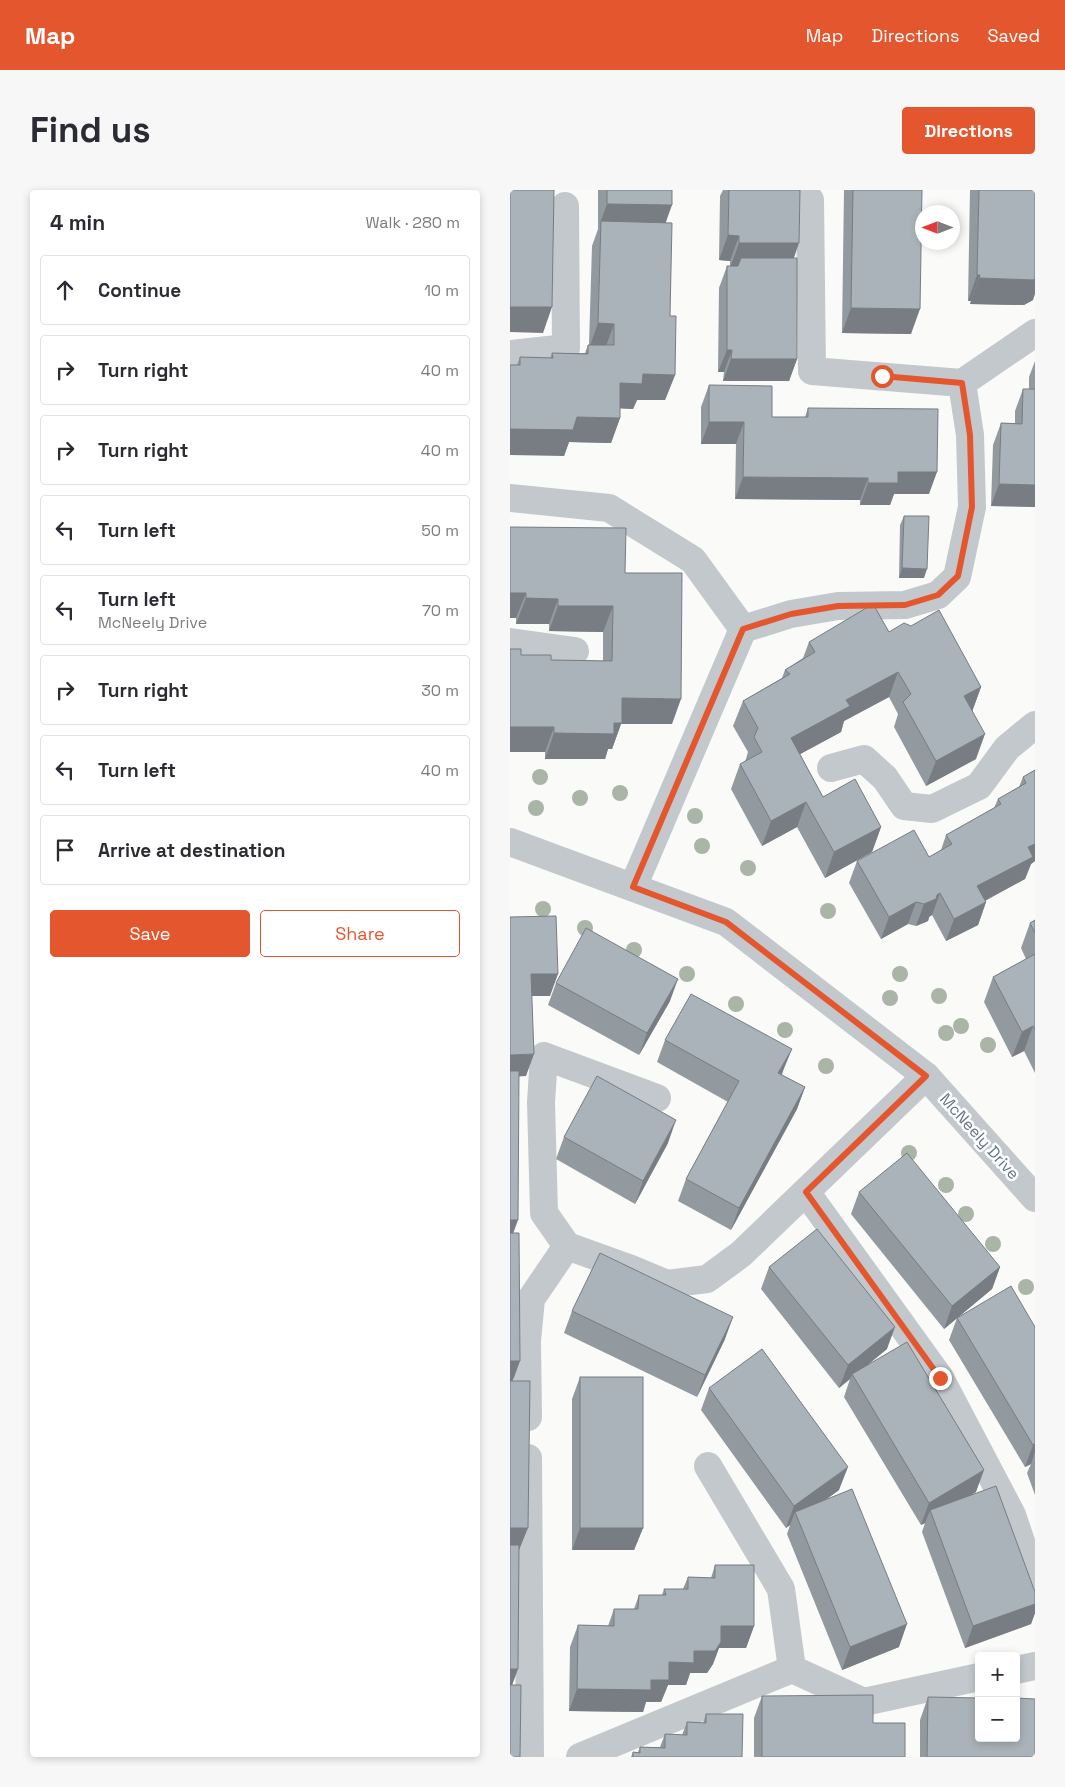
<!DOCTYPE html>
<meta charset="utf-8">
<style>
body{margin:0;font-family:"Space Grotesk",sans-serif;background:#f7f7f7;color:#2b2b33}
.controls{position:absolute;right:15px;bottom:15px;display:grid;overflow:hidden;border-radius:5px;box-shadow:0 2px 8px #0003}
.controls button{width:45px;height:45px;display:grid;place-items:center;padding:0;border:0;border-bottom:1px solid #e1e1e2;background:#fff;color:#2b2b33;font:25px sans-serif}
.compass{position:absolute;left:405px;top:15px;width:45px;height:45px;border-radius:50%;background:#fff;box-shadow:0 2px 8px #0003;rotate:270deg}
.stop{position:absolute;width:15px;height:15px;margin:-11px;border:4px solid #e4572e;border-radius:50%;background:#fff}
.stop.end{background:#e4572e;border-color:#fff;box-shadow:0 1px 5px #0008}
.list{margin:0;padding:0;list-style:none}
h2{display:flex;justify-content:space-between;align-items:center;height:65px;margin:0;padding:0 20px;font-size:21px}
h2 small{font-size:16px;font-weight:400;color:#7c7c81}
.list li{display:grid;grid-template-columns:32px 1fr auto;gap:15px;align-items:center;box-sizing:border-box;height:70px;margin:0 10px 10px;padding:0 10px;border:1px solid #e1e1e2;border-radius:5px}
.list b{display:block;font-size:19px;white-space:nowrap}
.list p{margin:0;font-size:16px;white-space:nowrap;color:#7c7c81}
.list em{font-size:16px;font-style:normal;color:#7c7c81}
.actions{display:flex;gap:10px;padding:15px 20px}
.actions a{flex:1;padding:11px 0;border:1px solid #e4572e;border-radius:5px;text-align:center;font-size:18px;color:#e4572e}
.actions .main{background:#e4572e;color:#fff}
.icon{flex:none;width:28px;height:28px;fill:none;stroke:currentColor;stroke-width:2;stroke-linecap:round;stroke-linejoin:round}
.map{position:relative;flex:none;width:525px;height:1567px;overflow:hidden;border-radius:5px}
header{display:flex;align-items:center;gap:30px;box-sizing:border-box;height:70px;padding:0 25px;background:#e4572e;color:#fff}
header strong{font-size:24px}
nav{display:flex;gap:28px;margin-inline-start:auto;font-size:18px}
.intro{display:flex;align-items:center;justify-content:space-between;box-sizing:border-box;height:120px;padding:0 30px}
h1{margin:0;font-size:35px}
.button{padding:12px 22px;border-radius:5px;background:#e4572e;color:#fff;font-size:18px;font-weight:700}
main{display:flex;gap:30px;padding:0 30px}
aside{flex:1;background:#fff;border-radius:5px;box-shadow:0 2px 8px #0003}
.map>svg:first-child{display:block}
</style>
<header>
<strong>Map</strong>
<nav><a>Map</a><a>Directions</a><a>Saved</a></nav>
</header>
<div class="intro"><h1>Find us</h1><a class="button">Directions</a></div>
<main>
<aside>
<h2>4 min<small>Walk · 280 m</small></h2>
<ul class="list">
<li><svg class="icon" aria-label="ahead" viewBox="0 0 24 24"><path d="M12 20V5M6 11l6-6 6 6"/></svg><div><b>Continue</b></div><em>10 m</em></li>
<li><svg class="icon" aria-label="right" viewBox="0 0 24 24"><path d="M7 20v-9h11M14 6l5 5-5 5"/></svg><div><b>Turn right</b></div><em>40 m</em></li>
<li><svg class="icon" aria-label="right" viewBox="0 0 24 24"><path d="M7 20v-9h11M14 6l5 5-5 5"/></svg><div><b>Turn right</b></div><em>40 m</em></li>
<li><svg class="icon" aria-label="left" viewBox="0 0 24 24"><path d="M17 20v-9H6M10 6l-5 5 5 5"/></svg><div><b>Turn left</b></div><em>50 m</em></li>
<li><svg class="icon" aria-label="left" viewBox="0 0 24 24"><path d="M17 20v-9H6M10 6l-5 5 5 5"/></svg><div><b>Turn left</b><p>McNeely Drive</p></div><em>70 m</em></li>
<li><svg class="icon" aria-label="right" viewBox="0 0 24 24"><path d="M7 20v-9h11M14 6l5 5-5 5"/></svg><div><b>Turn right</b></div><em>30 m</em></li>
<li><svg class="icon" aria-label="left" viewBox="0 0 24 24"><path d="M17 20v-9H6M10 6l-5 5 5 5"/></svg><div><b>Turn left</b></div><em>40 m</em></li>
<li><svg class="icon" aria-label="arrive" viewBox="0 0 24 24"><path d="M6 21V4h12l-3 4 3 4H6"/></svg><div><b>Arrive at destination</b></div></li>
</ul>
<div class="actions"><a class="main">Save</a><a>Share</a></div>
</aside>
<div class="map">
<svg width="525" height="1567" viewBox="0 0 525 1567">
<rect width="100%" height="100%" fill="#fafaf8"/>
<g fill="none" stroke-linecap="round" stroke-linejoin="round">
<g stroke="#c3c8cc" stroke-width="28">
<polyline points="0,164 56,158 55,16"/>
<polyline points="452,193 525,143"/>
<polyline points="0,308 99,318 183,370 233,439"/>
<polyline points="0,452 65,461"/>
<polyline points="321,578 354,569 375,588 394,616 422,619 469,596 497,558 525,535"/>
<polyline points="0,652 216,732 416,886 525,1008"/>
<polyline points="123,697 233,439 281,424 328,416 395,415 428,405 447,387 462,317 460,245 452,193 302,181 300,10"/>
<polyline points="296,1002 430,1188 502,1325 525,1393"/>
<polyline points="57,1056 34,1023 31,912 34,866 147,908"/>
<polyline points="18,1227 17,1151 21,1109 57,1056 121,1079 157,1094 197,1089 231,1064 416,886"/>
<polyline points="18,1268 20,1567"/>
<polyline points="198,1276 271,1399 282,1479"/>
<polyline points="506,1480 525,1476"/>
<polyline points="70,1567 282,1479 354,1512 469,1487"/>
</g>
</g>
<g fill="#aab4a7">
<circle cx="30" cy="587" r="8"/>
<circle cx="110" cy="603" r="8"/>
<circle cx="70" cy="608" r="8"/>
<circle cx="26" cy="618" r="8"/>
<circle cx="185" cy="626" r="8"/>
<circle cx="192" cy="656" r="8"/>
<circle cx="238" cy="678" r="8"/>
<circle cx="33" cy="719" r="8"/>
<circle cx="318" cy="721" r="8"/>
<circle cx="75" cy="738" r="8"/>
<circle cx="124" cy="760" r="8"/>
<circle cx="177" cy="784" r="8"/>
<circle cx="390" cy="784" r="8"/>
<circle cx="429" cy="806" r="8"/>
<circle cx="380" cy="808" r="8"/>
<circle cx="226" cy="814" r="8"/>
<circle cx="451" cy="836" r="8"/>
<circle cx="275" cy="840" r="8"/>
<circle cx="436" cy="843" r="8"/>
<circle cx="478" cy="855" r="8"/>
<circle cx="316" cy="876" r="8"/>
<circle cx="399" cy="963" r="8"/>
<circle cx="436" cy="995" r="8"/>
<circle cx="456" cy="1024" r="8"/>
<circle cx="483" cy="1054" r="8"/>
<circle cx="516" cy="1097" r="8"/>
</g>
<g fill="#929a9f">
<polygon points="88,0 162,0 156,32 160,126 165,185 155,210 127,210 123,219 110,218 110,228 101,253 59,252 54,266 7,175 10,167 40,168 42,163 75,163 78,155 79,155 82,56 88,39"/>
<polygon points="213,0 290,0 284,68 287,169 279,191 213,191 214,182 208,182 209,98 217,76 220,76 220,71 209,70 210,6"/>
<polygon points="334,0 412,0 401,144 332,143"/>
<polygon points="460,0 525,0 523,110 514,115 460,114 461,111 458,111"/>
<polygon points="525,171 525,317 481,316 483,255 491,233 505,233 505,221 513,199 519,199 519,187"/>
<polygon points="199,195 262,227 295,227 298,218 419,304 384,304 380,315 350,315 350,310 225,309 226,254 191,254 191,217"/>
<polygon points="394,326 414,388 389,388 390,335"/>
<polygon points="0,337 115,383 162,534 111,534 102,559 98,559 95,569 35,569 35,562 11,465 41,470 93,471 93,442 39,441 39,434 6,434 6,428 0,428"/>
<polygon points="379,442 471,497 462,521 466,569 416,596 384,537 388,524 379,507 334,531 331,542 290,564 313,607 371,637 362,662 315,688 287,637 252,656 221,599 230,574 235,572 238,562 223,536 233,511 272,488 275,480 293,468 299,452"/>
<polygon points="525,580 525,671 521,674 515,689 475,711 476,712 468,735 436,751 422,725 419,727 418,731 406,736 398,734 371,749 339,693 347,671 419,667 431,660 436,645 484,618 488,609 509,597 513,587"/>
<polygon points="525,730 525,883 514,861 502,867 474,812 483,787 516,769 511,758 520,733"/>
<polygon points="46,793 160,811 129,865 38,815"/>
<polygon points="155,850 273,881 272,885 295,897 287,919 221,1040 168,1011 176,989 218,912 147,872"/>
<polygon points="54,947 158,953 125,1014 46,969"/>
<polygon points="349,1002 490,1077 482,1099 434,1139 341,1024"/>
<polygon points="259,1077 377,1159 357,1175 466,1302 462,1304 525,1402 525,1423 521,1434 455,1458 412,1342 415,1333 411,1335 334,1207 340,1189 329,1198 251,1099"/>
<polygon points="62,1121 215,1149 187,1207 54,1143"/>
<polygon points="447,1128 525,1137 525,1305 517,1283 521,1274 515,1277 439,1150"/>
<polygon points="70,1187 133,1338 124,1360 62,1360 62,1209"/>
<polygon points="199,1198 329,1300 315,1310 389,1457 332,1480 277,1344 280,1335 276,1338 191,1220"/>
<polygon points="205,1375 244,1436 236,1458 209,1458 203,1474 197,1483 180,1483 176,1495 158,1495 151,1512 136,1512 133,1522 59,1521 60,1457 68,1435 98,1436 104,1419 124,1419 129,1405 152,1405 154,1399 173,1399 178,1387 201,1388"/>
<polygon points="252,1506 363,1533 395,1567 244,1567 244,1528"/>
<polygon points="418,1507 525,1567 410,1567 410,1530"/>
<polygon points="196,1524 232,1567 121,1567 123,1562 128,1562 130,1557 150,1557 155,1544 172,1545 177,1532 193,1533"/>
</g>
<g fill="#777d82">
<polygon points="97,14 162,15 153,40 91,31 88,39"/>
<polygon points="218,45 229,46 220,71 209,70"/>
<polygon points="229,53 289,53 280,79 231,68 227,78 220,78"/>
<polygon points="467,85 470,85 461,111 458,111"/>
<polygon points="469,88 525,89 525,104 523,110 514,115 460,114"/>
<polygon points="0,117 42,117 33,143 0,142"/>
<polygon points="341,118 410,119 401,144 332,143"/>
<polygon points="88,133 104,134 95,159 79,159"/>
<polygon points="217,160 222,160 214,182 208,182"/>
<polygon points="221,169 287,169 279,191 213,191"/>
<polygon points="133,184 165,185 155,210 127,210 123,219 101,218 110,193"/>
<polygon points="67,227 110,228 101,253 59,252 54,266 0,265 0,239"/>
<polygon points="199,232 234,232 226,254 191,254"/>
<polygon points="388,282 427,282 419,304 384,304 380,315 350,315 358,293"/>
<polygon points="233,287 358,288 350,310 225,309"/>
<polygon points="489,294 525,295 525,317 481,316"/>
<polygon points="392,378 417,379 414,388 389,388"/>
<polygon points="0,403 16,403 6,428 0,428"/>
<polygon points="16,408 48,409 39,434 6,434"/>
<polygon points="48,416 103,416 93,442 39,441"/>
<polygon points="388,482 379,507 334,531 331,542 272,574 281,548 336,510"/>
<polygon points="471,497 462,522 454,506"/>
<polygon points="112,508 171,509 162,534 111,534 102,559 98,559 95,569 35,569 44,543"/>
<polygon points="0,537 44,537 35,562 0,562"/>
<polygon points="475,544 466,569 416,596 426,571"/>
<polygon points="296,612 287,637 252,656 261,631"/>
<polygon points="371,637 362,662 315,688 324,662"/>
<polygon points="525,654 525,671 521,674 515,689 459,719 467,696 518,657"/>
<polygon points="430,703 422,725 419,727 418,731 406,736 414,714"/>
<polygon points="406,712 398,734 371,749 379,727"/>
<polygon points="476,712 468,735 436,751 444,729"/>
<polygon points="21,784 48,784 40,806 13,806"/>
<polygon points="168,789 160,811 129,865 137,843"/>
<polygon points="523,836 514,861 502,867 512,842"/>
<polygon points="282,859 273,881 260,905 268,883"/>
<polygon points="24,864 16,886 0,887 0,865"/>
<polygon points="295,897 287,919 221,1040 229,1018"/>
<polygon points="166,930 158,953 125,1014 133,991"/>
<polygon points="0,1030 8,1030 0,1052"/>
<polygon points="490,1077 482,1099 434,1139 442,1116"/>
<polygon points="223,1127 215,1149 187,1207 195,1185"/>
<polygon points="385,1137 377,1159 343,1187 342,1184 340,1189 329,1198 338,1175"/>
<polygon points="0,1171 10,1171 2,1193 0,1193"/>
<polygon points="525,1254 525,1262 521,1274 515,1277 523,1255"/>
<polygon points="338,1277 329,1300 288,1330 285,1322 280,1335 276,1338 284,1316"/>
<polygon points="474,1280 466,1302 423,1328 420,1320 415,1333 411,1335 419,1313"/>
<polygon points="0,1338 18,1338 9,1360 0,1360"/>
<polygon points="70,1338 133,1338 124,1360 62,1360"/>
<polygon points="525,1414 525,1423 521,1434 455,1458 463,1436"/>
<polygon points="397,1434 389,1457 332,1480 340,1457"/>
<polygon points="211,1436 244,1436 236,1458 209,1458 203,1474 197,1483 180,1483 176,1495 158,1495 151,1512 136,1512 133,1522 59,1521 67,1499 141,1490 159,1472 184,1461"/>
<polygon points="0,1479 8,1479 0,1501"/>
</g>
<g fill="#aab3b9" stroke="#777d82">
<polygon points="0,0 44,0 42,117 0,117"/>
<polygon points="97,0 162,0 162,15 97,14"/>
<polygon points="219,0 290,0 289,53 229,53 229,46 218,45"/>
<polygon points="343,0 412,0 410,119 341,118"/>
<polygon points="469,0 525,0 525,89 523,90 469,88 470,85 467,85"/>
<polygon points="91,31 162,33 160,126 166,126 165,185 133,184 132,194 110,193 110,228 67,227 63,240 0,239 0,175 10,175 10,167 43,168 42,163 78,164 78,155 104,155 104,134 88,133"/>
<polygon points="231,68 287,68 287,169 221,169 222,160 217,160 217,76 228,76"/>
<polygon points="199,195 262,196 262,227 298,227 298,218 428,219 427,282 388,282 388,293 358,293 358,288 233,287 234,232 199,232"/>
<polygon points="513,199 525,199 525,295 489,294 491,233 512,234"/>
<polygon points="394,326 419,326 417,379 392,378"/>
<polygon points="0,337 116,338 115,383 172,383 171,509 112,508 112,533 104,533 104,544 44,543 44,537 0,537 0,459 11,459 11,465 41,465 41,470 102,471 103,416 48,416 48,409 16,408 16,403 0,403"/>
<polygon points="363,414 379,442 394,433 401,436 429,420 471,497 454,506 475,544 426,571 393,512 401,504 388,482 336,510 340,516 281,548 313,607 345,589 371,637 324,662 296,612 261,631 230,574 252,562 244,547 248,538 233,511 280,484 275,480 305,462 299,452"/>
<polygon points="525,580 525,654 518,657 523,667 467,696 476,712 444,729 430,703 427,705 426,709 414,714 406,712 379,727 347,671 404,640 419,667 442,654 436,645 491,614 488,609 516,593 513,587"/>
<polygon points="46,726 48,784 21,784 24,864 0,865 0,727"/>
<polygon points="525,730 525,743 520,733"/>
<polygon points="76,738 168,789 137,843 46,793"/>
<polygon points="525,764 525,840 523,836 512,842 483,787"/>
<polygon points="181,804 282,859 268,883 295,897 229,1018 176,989 229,891 155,850"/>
<polygon points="0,881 9,881 8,1030 0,1030"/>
<polygon points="87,886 166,930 133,991 54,947"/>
<polygon points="397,963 490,1077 442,1116 349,1002"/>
<polygon points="307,1039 385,1137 338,1175 259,1077"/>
<polygon points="0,1043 9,1043 10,1171 0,1171"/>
<polygon points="90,1063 223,1127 195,1185 62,1121"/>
<polygon points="501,1096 525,1137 525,1254 523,1255 447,1128"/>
<polygon points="397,1152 474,1280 419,1313 342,1184"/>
<polygon points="252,1159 338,1277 284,1316 199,1198"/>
<rect x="70" y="1187" width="63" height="151"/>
<polygon points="0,1191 20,1191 18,1338 0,1338"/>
<polygon points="486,1296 525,1402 525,1414 463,1436 420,1320"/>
<polygon points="342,1299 397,1434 340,1457 285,1322"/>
<polygon points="0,1355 9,1355 8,1479 0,1479"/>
<polygon points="205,1375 244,1375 244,1436 211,1436 211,1452 205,1461 184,1461 184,1473 159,1472 159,1490 141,1490 141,1500 67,1499 68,1435 104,1436 104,1419 128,1419 129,1405 156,1405 154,1399 178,1399 178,1387 205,1388"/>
<polygon points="0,1495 11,1495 10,1567 0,1567"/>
<polygon points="363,1505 363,1533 395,1533 395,1567 252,1567 252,1506"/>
<polygon points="418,1507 469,1508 469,1548 506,1548 506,1508 525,1509 525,1567 417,1567"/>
<polygon points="196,1524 233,1524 232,1567 123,1567 123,1562 130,1563 130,1557 155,1558 155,1544 177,1545 177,1532 196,1533"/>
</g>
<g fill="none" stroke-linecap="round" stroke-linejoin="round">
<polyline stroke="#e4572e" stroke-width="6" points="372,186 452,193 460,245 462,317 448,386 428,405 395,415 328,416 281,424 233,439 123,697 216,732 416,886 296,1002 430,1188"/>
</g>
<g text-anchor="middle" stroke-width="5" stroke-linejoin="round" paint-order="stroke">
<g font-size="16" fill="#657683" stroke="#fff">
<text transform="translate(470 946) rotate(48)" y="6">McNeely Drive</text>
</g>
</g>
</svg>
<div class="controls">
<button>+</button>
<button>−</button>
</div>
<svg class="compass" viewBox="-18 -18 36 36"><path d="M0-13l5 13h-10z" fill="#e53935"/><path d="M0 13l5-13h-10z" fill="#7c7c81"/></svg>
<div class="stop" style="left:372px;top:186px"></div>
<div class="stop end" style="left:430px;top:1188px"></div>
</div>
</main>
